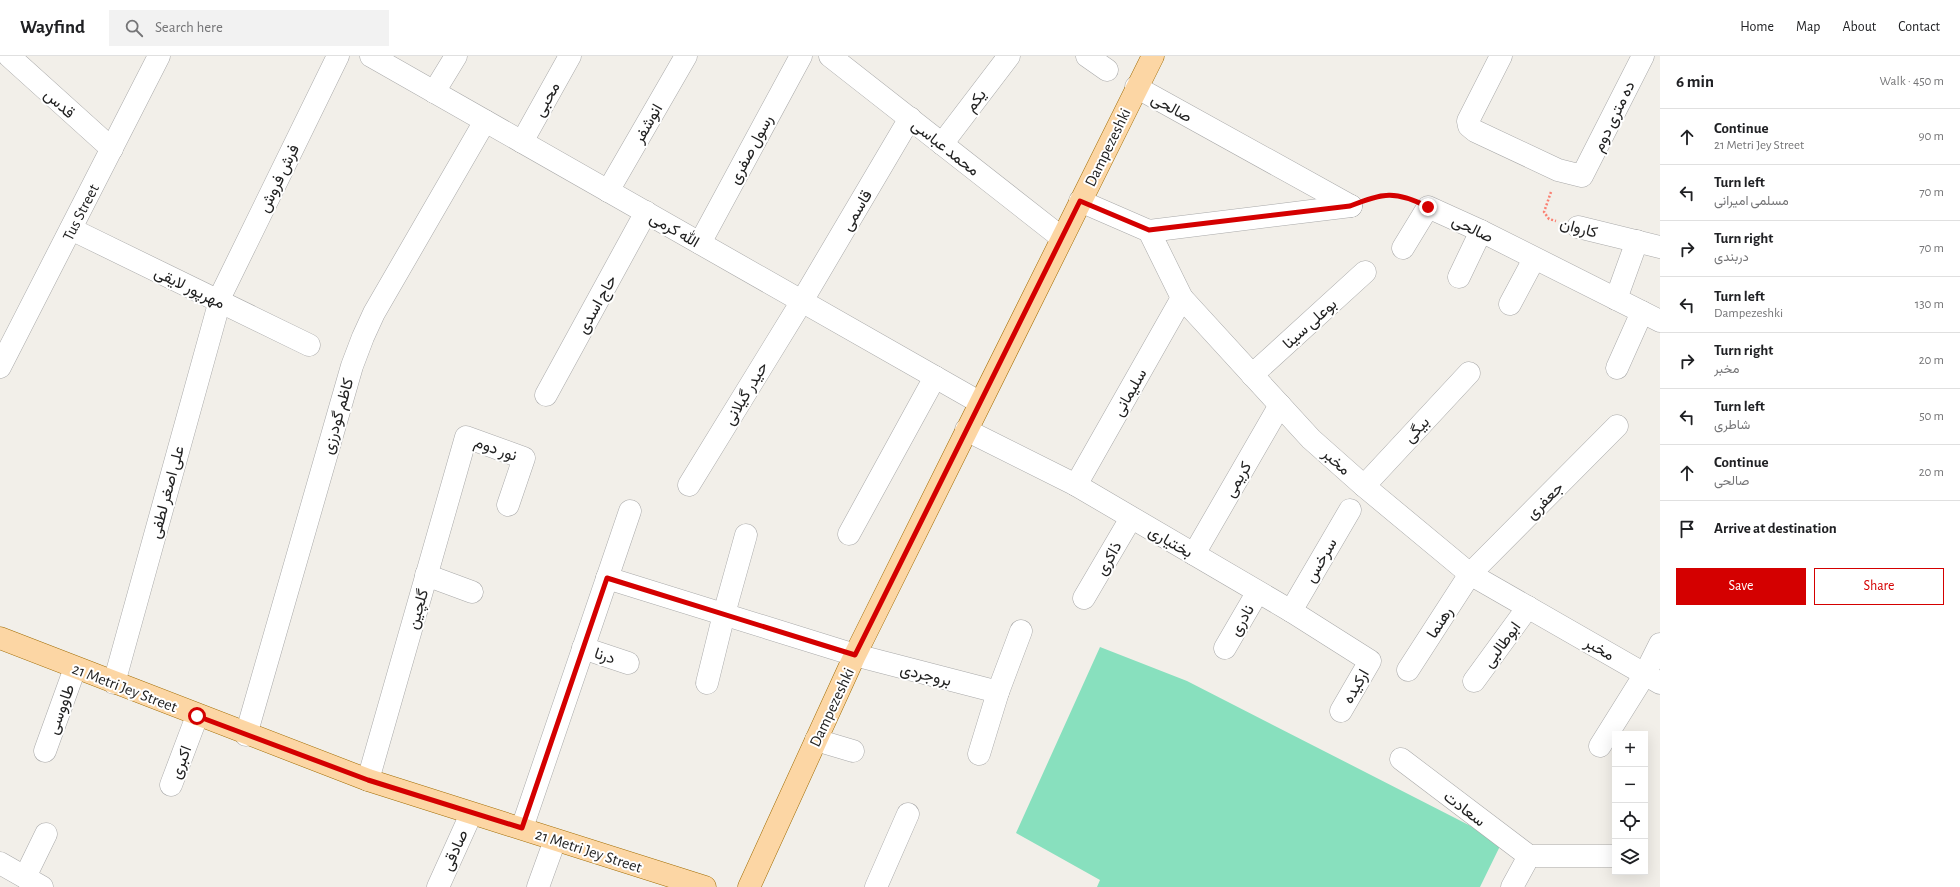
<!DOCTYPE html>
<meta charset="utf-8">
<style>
body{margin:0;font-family:"Alegreya Sans",Vazirmatn,sans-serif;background:#f2f2f2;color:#202124}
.controls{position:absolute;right:12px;bottom:12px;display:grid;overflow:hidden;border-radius:0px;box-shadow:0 4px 16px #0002}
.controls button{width:36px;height:36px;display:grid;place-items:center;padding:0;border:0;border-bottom:1px solid #e0e0e0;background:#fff;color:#202124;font:20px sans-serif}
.stop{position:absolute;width:12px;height:12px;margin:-9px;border:3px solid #d40000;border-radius:50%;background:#fff}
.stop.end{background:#d40000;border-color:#fff;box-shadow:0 1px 4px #0008}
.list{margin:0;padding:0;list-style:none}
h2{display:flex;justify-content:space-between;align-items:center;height:52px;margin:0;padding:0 16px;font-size:17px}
h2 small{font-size:13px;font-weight:400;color:#757577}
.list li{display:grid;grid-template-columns:26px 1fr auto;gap:12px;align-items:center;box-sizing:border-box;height:56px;padding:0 16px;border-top:1px solid #e0e0e0}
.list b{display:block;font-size:15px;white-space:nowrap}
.list p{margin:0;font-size:13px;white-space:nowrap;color:#757577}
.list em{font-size:13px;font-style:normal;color:#757577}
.actions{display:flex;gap:8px;padding:12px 16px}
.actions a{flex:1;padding:9px 0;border:1px solid #d40000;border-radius:0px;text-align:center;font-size:14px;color:#d40000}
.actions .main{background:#d40000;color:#fff}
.icon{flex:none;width:22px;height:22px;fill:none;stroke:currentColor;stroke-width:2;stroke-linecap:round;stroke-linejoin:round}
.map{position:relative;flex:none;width:1660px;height:831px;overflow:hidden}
header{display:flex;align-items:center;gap:24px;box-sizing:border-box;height:56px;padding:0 20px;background:#fff;border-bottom:1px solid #e0e0e0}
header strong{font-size:19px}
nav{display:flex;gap:22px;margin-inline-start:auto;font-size:14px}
.search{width:280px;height:36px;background:#f2f2f2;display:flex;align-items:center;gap:10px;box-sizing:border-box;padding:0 14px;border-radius:0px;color:#757577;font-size:15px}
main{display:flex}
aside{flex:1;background:#fff}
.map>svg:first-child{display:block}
</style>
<header>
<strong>Wayfind</strong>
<div class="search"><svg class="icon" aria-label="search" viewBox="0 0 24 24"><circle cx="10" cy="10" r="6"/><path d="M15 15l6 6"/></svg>Search here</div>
<nav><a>Home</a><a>Map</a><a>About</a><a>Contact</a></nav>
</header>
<main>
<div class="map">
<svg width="1660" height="831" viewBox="0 0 1660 831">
<rect width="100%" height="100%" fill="#f2efe9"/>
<polygon fill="#88e0be" points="1100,591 1187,625 1502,786 1480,831 1097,831 1100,824 1016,777"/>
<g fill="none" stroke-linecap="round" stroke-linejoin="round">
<defs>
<g id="minor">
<polyline points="9,0 112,93"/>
<polyline points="371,0 979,346"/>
<polyline points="830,0 1062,182"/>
<polyline points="1087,0 1107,14"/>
<polyline points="1501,0 1468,65 1469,70 1475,75 1558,114 1582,120 1643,0"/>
<polyline points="1136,31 1351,150"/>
<polyline points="434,36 456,0"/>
<polyline points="522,86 570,0"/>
<polyline points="942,88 1009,0"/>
<polyline points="608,135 686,0"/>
<polyline points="1080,145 1149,175 1182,242 1311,383 1364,430 1470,518 1660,627"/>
<polyline points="1578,171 1660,191"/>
<polyline points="71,173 309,289"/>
<polyline points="1149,175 1351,150"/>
<polyline points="700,187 801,0"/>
<polyline points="1403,192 1428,151 1481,175 1660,265"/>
<polyline points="1459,221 1481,175"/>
<polyline points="1616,243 1637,185"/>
<polyline points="1510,248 1534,203"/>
<polyline points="0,311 159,0"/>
<polyline points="1617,312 1642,256"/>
<polyline points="1252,319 1365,216"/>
<polyline points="546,339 646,156"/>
<polyline points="966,374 1076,429 1291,555 1370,605 1341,655"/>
<polyline points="689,429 802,245 910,62"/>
<polyline points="1076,429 1182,242"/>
<polyline points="1364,430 1469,317"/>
<polyline points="849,478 935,321"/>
<polyline points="1194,498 1280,349"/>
<polyline points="426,519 472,536"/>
<polyline points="607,522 855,599 998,636"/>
<polyline points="1084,542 1131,462"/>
<polyline points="1291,555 1350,454"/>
<polyline points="583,592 628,607"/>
<polyline points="1225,592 1257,537"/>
<polyline points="1408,614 1470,518 1617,370"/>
<polyline points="1474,625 1528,551"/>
<polyline points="114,627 222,237 338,0"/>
<polyline points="707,627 724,558 746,479"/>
<polyline points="246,679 352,310 363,281 374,257 485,65"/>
<polyline points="816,684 853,695"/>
<polyline points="1600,690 1645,618 1660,588"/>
<polyline points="45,695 75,612"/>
<polyline points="979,698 998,636 1021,575"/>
<polyline points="1401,703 1529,800 1613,800"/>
<polyline points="368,724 466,381 524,402 508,449"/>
<polyline points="171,729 197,660"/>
<polyline points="522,772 630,455"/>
<polyline points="0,807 42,831"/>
<polyline points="25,821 46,778"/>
<polyline points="438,831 471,758"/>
<polyline points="538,831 555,784"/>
<polyline points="876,831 908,758"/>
<polyline points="1512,831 1529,800"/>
</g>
<g id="major">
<polyline points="0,582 368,724 705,831"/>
<polyline points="749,831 855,599 1153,0"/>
</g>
</defs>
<use href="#minor" stroke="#a9a9a9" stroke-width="23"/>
<use href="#major" stroke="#a06b00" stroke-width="23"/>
<g stroke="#fa8072" stroke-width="2.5" stroke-dasharray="2 2" stroke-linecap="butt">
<polyline points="1551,136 1544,156 1549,163 1556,165"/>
<polyline points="1373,142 1391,139 1406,141"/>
</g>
<use href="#minor" stroke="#fff" stroke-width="22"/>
<use href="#major" stroke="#fcd6a4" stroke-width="22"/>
</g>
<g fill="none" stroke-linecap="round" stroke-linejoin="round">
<path stroke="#d40000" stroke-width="5" d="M197,660l171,64 154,48 85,-250 248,77 225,-454 69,29 201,-24c33,-13 45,-16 78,1"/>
</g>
<g text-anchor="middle" stroke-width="4" stroke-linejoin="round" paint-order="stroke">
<g font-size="16" fill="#222" stroke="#fff">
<text transform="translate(546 43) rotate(-61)" y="6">محبی</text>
<text transform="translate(975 44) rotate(-53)" y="6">یکم</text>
<text transform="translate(60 47) rotate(42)" y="6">قدس</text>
<text transform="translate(1172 51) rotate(29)" y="6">صالحی</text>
<text transform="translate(1613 60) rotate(-64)" y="6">ده متری دوم</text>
<text transform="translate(647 67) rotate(-60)" y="6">انوشفر</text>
<text transform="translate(946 91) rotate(38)" y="6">محمد عباسی</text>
<text transform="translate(1107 91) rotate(-64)" y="6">Dampezeshki</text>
<text transform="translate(750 93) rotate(-62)" y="6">رسول صفری</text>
<text transform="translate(278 122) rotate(-64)" y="6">فرش فروش</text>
<text transform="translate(856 154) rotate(-59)" y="6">قاسمی</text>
<text transform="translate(80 156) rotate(-63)" y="6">Tus Street</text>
<text transform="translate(1579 171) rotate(15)" y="6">کاروان</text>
<text transform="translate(1473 172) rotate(26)" y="6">صالحی</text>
<text transform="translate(675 173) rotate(30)" y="6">الله کرمی</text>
<text transform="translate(190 231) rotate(26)" y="6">مهرپور لایقی</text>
<text transform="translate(596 248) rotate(-61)" y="6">حاج اسدی</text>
<text transform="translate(1309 267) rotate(-42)" y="6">بوعلی سینا</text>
<text transform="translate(1129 336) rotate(-60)" y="6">سلیمانی</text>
<text transform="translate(745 337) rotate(-59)" y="6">حیدر گیلانی</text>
<text transform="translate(337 360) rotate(-74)" y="6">کاظم گودرزی</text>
<text transform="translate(1416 373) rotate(-47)" y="6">بیگی</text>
<text transform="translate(496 392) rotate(20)" y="6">نور دوم</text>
<text transform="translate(1337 405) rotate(42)" y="6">مخبر</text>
<text transform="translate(1237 423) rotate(-60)" y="6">کریمی</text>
<text transform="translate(166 436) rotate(-75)" y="6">علی‌ اصغر لطفی</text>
<text transform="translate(1544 444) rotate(-45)" y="6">جعفری</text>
<text transform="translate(1171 485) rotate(30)" y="6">بختیاری</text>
<text transform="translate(1108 502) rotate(-60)" y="6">ذاکری</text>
<text transform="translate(1320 504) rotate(-60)" y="6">سرخس</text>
<text transform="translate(417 553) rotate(-74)" y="6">گلچین</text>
<text transform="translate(1241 564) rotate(-60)" y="6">نادری</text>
<text transform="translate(1439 566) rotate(-57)" y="6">رهنما</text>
<text transform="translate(1501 588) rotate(-54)" y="6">ابوطالبی</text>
<text transform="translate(1600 592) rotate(30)" y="6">مخبر</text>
<text transform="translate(605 599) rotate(19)" y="6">درنا</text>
<text transform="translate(926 618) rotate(14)" y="6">بروجردی</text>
<text transform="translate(1355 630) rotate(-60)" y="6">ارکیده</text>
<text transform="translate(125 631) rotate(21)" y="6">21 Metri Jey Street</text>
<text transform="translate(831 651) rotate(-65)" y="6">Dampezeshki</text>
<text transform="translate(60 653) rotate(-70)" y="6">طاووسی</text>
<text transform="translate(180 706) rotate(-69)" y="6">اکبری</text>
<text transform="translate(1465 752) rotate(37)" y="6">سعادت</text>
<text transform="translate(454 794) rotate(-66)" y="6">صادقی</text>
<text transform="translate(589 794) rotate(18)" y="6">21 Metri Jey Street</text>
</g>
</g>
</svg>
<div class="controls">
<button>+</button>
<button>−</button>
<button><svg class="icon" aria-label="locate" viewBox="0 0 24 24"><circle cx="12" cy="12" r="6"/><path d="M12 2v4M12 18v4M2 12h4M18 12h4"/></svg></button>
<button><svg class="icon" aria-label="layers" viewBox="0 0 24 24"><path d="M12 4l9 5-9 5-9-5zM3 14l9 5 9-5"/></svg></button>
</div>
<div class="stop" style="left:197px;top:660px"></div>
<div class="stop end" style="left:1428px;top:151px"></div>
</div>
<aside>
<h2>6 min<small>Walk · 450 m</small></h2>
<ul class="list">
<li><svg class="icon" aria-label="ahead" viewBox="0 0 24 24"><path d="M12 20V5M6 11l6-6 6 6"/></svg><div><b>Continue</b><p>21 Metri Jey Street</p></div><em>90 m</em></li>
<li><svg class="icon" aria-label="left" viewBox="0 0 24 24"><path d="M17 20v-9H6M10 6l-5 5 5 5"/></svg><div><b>Turn left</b><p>مسلمی امیرانی</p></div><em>70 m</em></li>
<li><svg class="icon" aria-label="right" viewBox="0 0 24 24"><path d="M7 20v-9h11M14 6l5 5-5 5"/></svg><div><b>Turn right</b><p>دربندی</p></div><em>70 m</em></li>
<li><svg class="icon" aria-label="left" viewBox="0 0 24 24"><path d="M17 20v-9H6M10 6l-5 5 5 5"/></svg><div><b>Turn left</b><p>Dampezeshki</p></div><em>130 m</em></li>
<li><svg class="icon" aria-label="right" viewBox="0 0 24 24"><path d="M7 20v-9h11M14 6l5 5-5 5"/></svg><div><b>Turn right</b><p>مخبر</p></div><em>20 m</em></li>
<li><svg class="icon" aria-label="left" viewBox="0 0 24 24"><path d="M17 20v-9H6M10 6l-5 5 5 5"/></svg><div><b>Turn left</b><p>شاطری</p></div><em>50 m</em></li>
<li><svg class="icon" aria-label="ahead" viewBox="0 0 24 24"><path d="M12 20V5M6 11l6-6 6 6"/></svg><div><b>Continue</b><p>صالحی</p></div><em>20 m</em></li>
<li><svg class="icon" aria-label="arrive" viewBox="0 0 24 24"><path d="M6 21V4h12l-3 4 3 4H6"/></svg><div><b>Arrive at destination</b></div></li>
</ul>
<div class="actions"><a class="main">Save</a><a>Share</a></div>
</aside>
</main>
